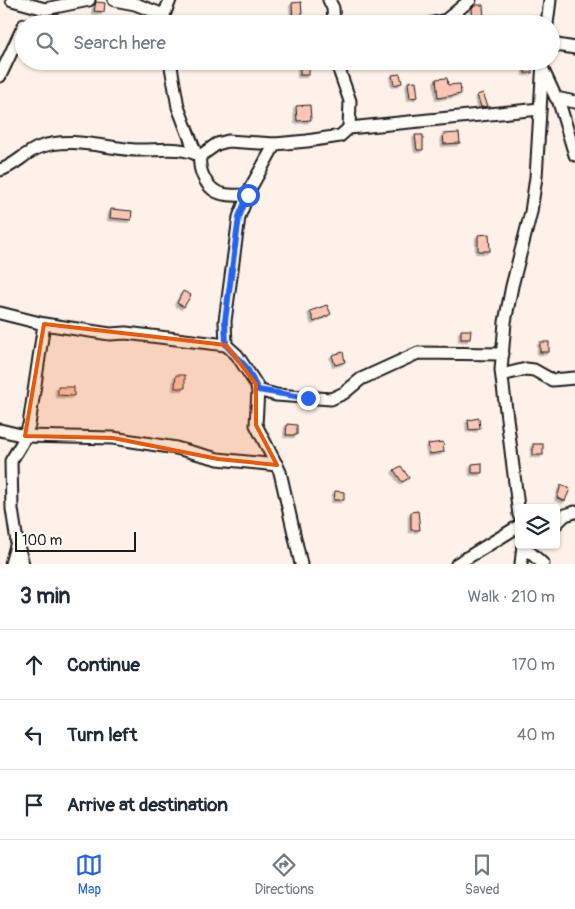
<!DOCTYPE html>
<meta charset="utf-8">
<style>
body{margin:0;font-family:Pangolin,sans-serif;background:#f6f6f7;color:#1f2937}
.controls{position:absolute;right:15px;bottom:15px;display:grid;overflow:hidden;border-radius:5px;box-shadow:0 1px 4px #0004}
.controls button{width:45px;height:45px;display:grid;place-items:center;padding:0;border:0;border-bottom:1px solid #e0e1e3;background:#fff;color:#1f2937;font:25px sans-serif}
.scale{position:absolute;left:15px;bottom:12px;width:121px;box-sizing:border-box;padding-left:5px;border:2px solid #1c1c1c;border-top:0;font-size:14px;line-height:18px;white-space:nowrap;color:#1c1c1c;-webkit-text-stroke:4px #fdfcf7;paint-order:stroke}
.stop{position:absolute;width:15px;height:15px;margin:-11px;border:4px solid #2563eb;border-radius:50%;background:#fff}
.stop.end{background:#2563eb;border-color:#fff;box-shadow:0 1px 5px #0008}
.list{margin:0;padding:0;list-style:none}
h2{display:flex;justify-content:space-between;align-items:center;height:65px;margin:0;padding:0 20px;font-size:21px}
h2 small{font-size:16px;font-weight:400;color:#747a83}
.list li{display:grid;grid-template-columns:32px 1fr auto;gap:15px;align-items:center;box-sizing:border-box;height:70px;padding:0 20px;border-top:1px solid #e0e1e3}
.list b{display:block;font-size:19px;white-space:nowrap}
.list em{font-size:16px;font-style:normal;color:#747a83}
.icon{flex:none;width:28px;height:28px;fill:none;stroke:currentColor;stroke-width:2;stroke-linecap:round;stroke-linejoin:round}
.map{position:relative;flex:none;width:575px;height:564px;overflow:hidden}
.search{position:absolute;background:#fff;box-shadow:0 1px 4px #0004;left:15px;right:15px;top:15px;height:55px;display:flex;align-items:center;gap:12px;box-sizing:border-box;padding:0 18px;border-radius:28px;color:#747a83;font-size:19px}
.sheet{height:275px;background:#fff}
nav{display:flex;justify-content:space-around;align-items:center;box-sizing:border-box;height:70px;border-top:1px solid #e0e1e3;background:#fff;font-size:14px;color:#747a83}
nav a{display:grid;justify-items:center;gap:2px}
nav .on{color:#2563eb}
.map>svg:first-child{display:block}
</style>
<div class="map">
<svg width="575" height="564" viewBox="0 0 575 564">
<defs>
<filter id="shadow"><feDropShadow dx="-2.5" dy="2.5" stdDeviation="0" flood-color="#0004"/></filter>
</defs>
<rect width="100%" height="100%" fill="#fdf1e9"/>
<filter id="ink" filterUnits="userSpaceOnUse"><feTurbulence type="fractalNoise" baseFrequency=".02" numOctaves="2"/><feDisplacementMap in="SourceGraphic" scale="10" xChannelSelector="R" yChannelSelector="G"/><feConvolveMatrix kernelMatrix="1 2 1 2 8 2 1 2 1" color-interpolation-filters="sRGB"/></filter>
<g filter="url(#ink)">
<g fill="#fdc5b3" stroke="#1c1c1c" filter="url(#shadow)">
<polygon points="96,2 105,3 104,12 94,11"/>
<polygon points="301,2 303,24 293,24 292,3"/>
<polygon points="475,5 483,5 484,20 473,21 472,8"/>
<rect x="525" y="62" width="7" height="11"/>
<rect x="300" y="66" width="9" height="9"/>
<polygon points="400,74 402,83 394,85 392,75"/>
<polygon points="447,78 448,85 460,84 461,94 438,98 436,79"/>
<polygon points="416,81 418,97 410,98 408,82"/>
<polygon points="483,93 488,106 481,107 477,95"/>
<polygon points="310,105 311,120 297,121 296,106"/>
<polygon points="459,133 460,143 444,144 443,134"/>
<polygon points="415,135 423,135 423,150 417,150"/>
<polygon points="111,209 132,211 131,220 110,218"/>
<polygon points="489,234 490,251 478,251 478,235"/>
<polygon points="183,291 191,295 184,307 177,303"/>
<polygon points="327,305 331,314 314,322 310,311"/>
<polygon points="461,330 471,330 470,339 461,339"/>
<rect x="540" y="342" width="9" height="10"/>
<polygon points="343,352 345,362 335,365 332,355"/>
<polygon points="176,375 185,375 185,388 175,388"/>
<polygon points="58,387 74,387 74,396 58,395"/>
<polygon points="479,418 480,429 469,430 468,420"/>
<polygon points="287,424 297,425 297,435 286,435"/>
<polygon points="443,442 444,452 430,454 428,444"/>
<rect x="533" y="444" width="10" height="11"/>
<polygon points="482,463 482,473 472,473 472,464"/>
<polygon points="401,466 409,478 402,482 394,470"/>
<polygon points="561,485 570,489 565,501 557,498"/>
<polygon points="335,491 344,492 344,500 334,500"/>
<polygon points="418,511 420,530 411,530 411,512"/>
</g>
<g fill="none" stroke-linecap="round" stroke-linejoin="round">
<defs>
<g id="minor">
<polyline points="12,0 45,9 89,0"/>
<polyline points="114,0 135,4 164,15"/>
<polyline points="329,0 333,8 334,24"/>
<polyline points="163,24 164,15 170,0"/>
<polyline points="429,24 446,20 470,0"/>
<polyline points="547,24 550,0"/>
<polyline points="551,44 575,48"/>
<polyline points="170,61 178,107 196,154"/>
<polyline points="336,61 350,101 349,128"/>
<polyline points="543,70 556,98 575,102"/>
<polyline points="0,76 24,25"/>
<polyline points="558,99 575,155"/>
<polyline points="275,144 251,187 239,217 225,321 226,345 237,355 256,384 258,390 256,425 280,472 301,564"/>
<path d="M200,156c-2,15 7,35 23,38 8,2 17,1 25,1"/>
<path d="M0,170c15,-4 25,-18 40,-23 30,-11 65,1 95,3 22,1 45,-5 65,6l17,-12 11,-3 47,3 32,-3 33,-5 9,-8 191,-19"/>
<polyline points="0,313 44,324 29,425 22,443 11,461 12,509 17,542 23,564"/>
<polyline points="44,324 110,334 126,333 226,345"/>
<polyline points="502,375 526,369 534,370 552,380 575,378"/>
<polyline points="258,390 276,395 331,399 344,393 361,379 418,353 503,354"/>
<polyline points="0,430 25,436 113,438 176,448 218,459 277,465"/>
<polyline points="519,515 501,370 505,322 512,286 531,212 536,177 543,61"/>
<polyline points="556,524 565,515 575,512"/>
<polyline points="523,546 543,564"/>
<polyline points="11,564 17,542"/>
<polyline points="457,564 519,526"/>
<polyline points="521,564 523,545"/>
</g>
</defs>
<use href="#minor" stroke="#1c1c1c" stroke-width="15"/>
<use href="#minor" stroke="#fdfcf7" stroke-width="11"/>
</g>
</g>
<g fill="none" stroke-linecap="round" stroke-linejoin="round" filter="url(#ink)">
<polyline stroke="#2563eb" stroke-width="6" points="248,195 239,217 225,321 226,345 247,368 258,390 308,398"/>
</g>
<path fill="#e8590c" fill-opacity="0.2" stroke="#e8590c" stroke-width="4" stroke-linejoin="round" d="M44,324l182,21 30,39v41l21,40 -59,-6 -105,-21 -88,-2z"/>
</svg>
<div class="controls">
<button><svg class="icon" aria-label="layers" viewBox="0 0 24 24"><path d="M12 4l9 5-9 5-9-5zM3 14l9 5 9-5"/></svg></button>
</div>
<div class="scale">100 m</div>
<div class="stop" style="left:248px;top:195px"></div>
<div class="stop end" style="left:308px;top:398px"></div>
<div class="search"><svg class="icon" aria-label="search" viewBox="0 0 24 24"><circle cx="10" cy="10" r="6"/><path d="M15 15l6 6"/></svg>Search here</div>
</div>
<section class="sheet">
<h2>3 min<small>Walk · 210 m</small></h2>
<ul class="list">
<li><svg class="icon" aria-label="ahead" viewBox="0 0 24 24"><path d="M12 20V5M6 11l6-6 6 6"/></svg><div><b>Continue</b></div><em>170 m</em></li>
<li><svg class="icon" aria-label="left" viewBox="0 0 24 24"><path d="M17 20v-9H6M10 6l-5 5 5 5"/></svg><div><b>Turn left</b></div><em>40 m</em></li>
<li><svg class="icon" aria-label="arrive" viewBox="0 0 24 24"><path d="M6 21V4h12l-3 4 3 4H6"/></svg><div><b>Arrive at destination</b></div></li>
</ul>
</section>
<nav>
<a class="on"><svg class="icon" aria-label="map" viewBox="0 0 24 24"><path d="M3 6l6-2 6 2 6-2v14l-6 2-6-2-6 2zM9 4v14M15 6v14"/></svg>Map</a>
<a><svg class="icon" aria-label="directions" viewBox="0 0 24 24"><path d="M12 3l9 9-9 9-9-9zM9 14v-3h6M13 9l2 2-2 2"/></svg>Directions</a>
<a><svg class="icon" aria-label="saved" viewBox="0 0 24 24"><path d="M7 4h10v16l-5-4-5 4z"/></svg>Saved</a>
</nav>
